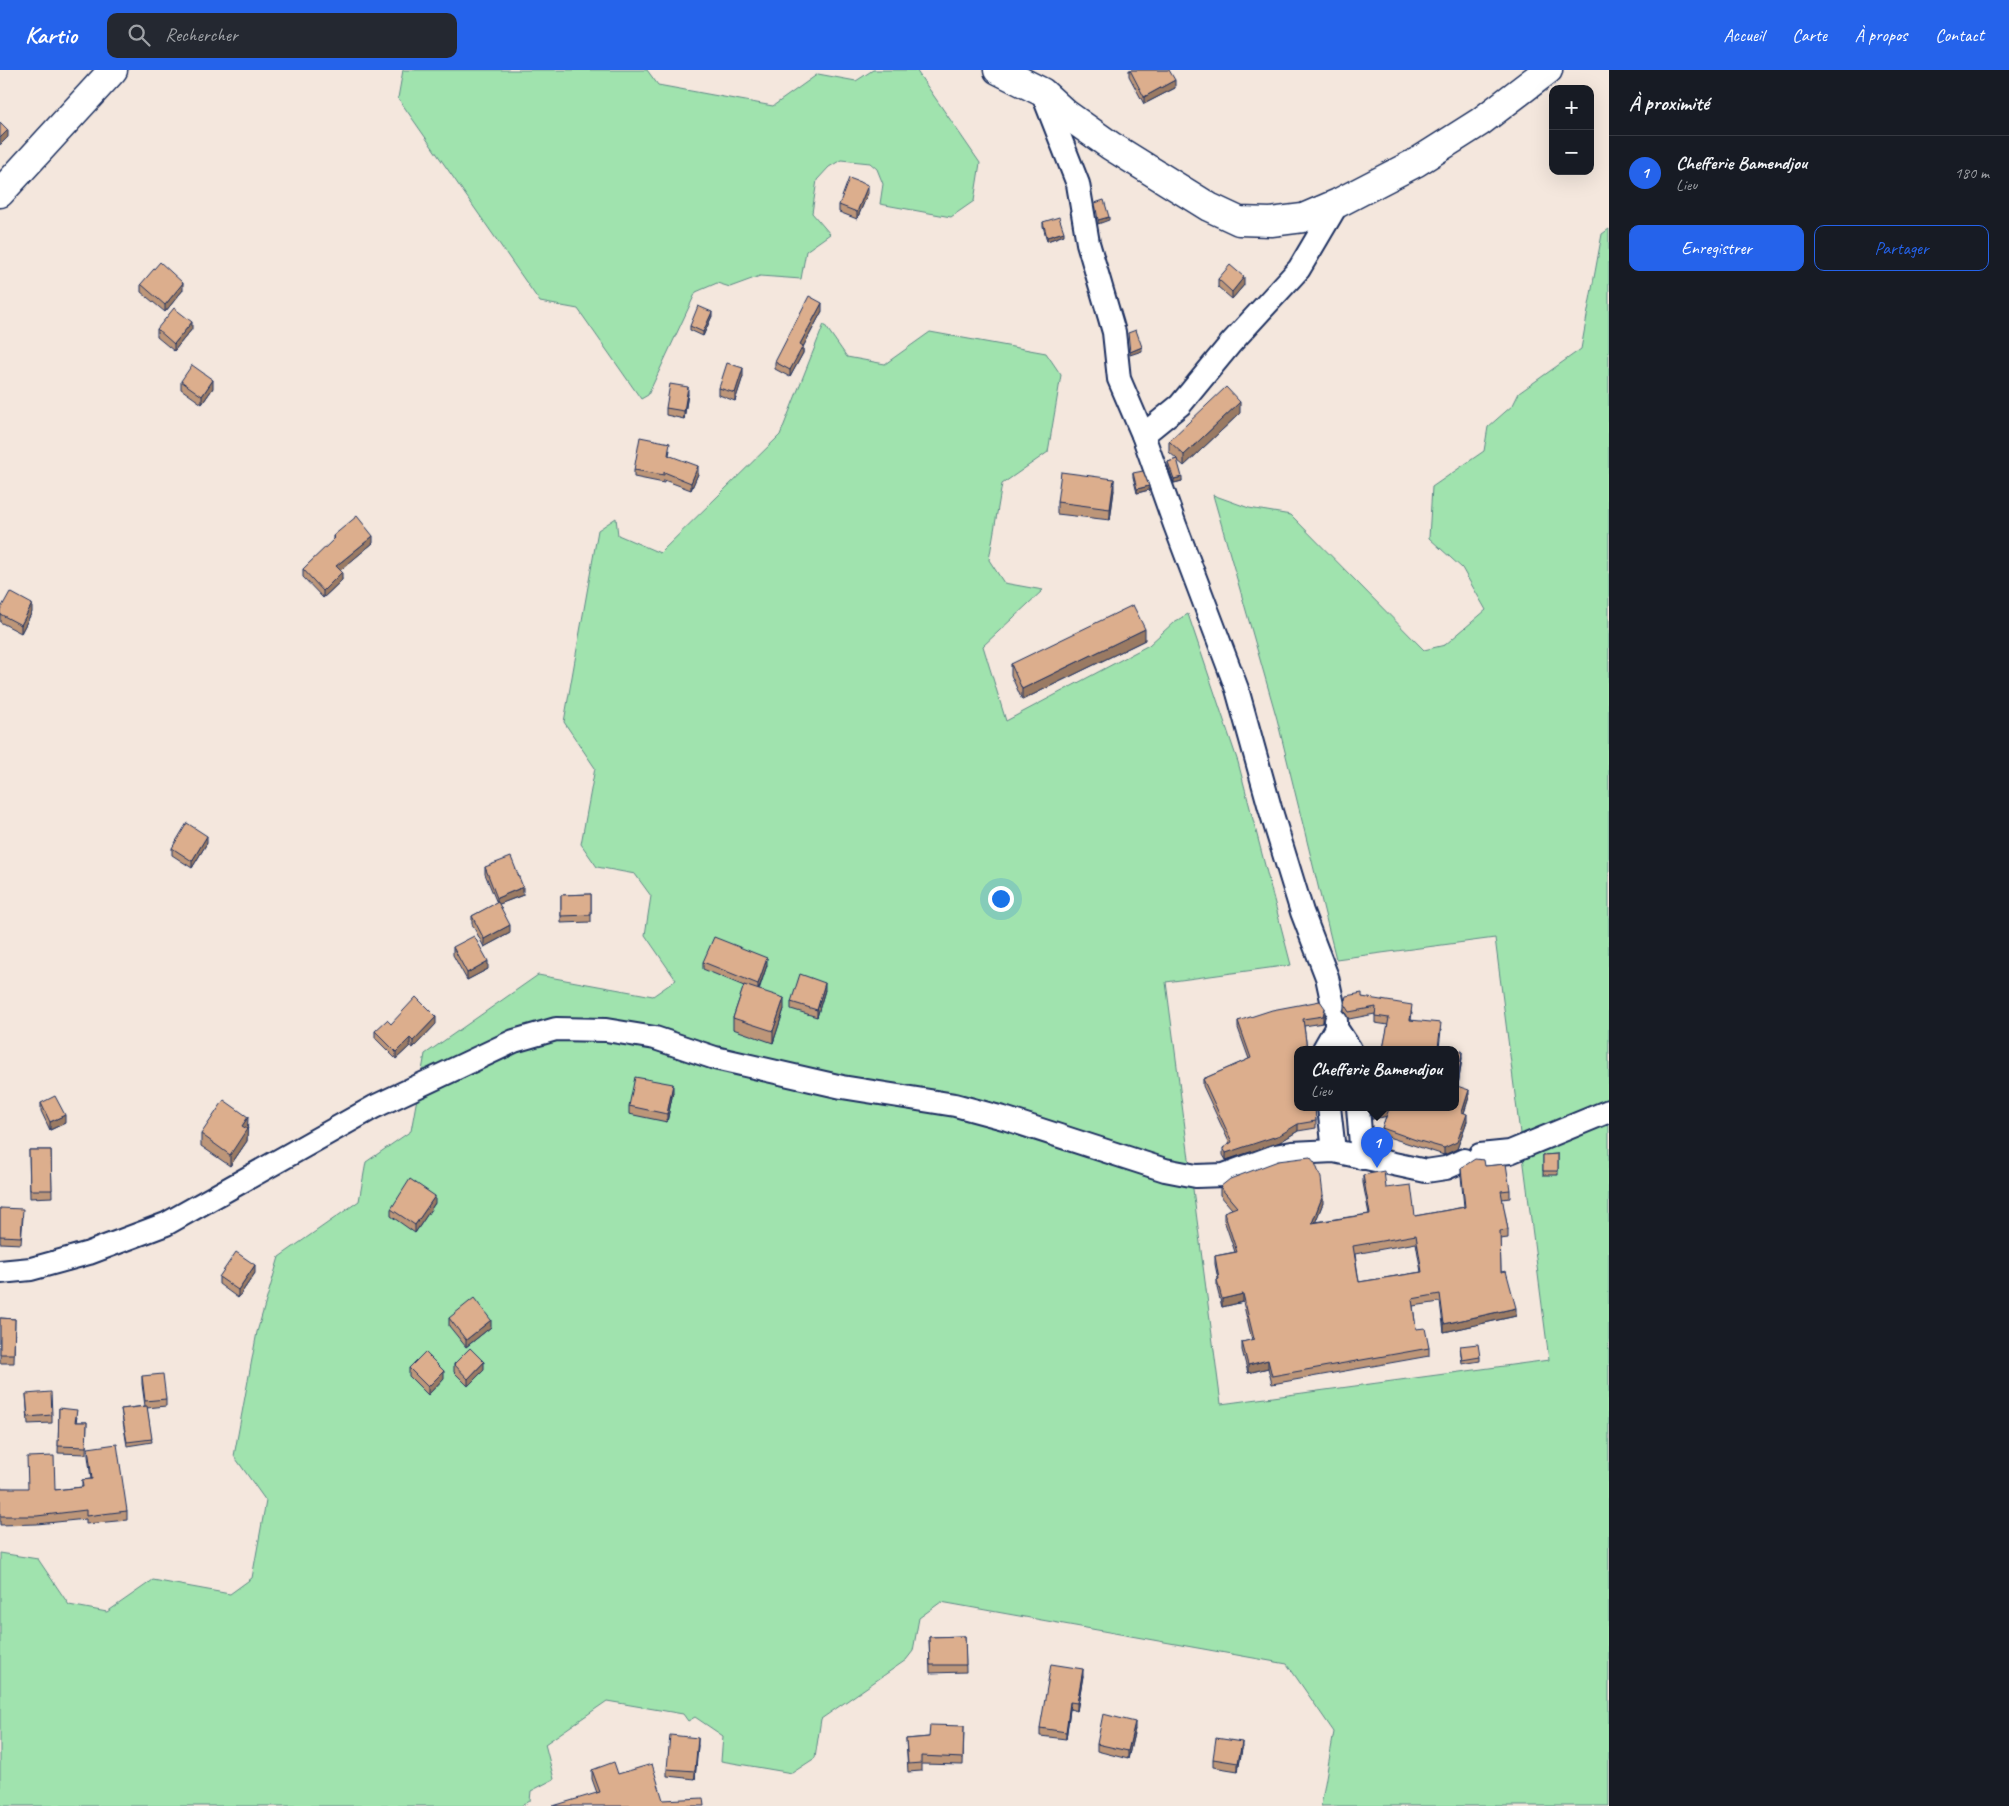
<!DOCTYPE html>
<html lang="fr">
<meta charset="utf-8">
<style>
body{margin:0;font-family:Caveat,sans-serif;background:#242831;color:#f1f3f6}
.controls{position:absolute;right:15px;top:15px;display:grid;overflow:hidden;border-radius:10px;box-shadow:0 5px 20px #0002}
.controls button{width:45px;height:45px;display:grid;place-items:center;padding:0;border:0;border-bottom:1px solid #363941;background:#171b24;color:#f1f3f6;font:25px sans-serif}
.you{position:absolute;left:1000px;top:828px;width:18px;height:18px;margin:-12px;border:4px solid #fff;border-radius:50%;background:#1a73e8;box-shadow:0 0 0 8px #1a73e833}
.badge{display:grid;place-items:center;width:32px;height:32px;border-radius:50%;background:#2563eb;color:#fff;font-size:16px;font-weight:700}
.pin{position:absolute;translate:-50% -41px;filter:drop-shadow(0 1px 2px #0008)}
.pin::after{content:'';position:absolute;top:26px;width:18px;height:15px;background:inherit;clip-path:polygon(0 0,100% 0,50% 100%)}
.popup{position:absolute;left:1294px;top:976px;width:165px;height:65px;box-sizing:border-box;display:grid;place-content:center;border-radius:10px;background:#171b24;filter:drop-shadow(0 1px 4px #0005);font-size:16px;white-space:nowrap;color:#9ea1a6}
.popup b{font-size:19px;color:#f1f3f6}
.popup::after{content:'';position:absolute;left:50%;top:100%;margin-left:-10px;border:10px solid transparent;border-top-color:#171b24}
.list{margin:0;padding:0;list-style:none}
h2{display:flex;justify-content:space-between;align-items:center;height:65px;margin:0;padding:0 20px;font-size:21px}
h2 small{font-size:16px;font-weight:400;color:#9ea1a6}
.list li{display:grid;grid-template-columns:32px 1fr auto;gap:15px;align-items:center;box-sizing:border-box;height:75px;padding:0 20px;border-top:1px solid #363941}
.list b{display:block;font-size:19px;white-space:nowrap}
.list p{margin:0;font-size:16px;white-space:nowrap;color:#9ea1a6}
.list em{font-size:16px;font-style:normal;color:#9ea1a6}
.actions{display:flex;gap:10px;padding:15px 20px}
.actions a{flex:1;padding:11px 0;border:1px solid #2563eb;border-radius:10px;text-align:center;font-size:18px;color:#2563eb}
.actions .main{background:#2563eb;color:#fff}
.icon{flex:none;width:28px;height:28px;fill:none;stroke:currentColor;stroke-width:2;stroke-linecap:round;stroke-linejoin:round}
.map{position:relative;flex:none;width:1609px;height:1736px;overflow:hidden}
header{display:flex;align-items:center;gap:30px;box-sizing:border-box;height:70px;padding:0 25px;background:#2563eb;color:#fff}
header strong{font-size:24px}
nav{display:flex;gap:28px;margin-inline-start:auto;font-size:18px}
.search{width:350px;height:45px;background:#242831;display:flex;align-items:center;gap:12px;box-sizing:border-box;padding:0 18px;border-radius:10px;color:#9ea1a6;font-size:19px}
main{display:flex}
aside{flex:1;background:#171b24}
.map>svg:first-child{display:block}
</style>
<header>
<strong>Kartio</strong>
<div class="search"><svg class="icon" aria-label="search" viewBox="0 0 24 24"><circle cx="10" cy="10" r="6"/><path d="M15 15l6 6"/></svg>Rechercher</div>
<nav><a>Accueil</a><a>Carte</a><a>À propos</a><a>Contact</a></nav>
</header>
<main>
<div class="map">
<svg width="1609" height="1736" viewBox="0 0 1609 1736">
<rect width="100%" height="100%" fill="#f4e7dd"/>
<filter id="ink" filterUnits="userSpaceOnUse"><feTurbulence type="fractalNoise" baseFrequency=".02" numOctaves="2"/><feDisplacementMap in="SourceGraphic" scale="10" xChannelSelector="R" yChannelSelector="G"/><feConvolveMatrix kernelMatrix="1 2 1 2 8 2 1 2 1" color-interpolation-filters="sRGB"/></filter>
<g filter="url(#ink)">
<g fill="#a0e3ae" stroke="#5e8986">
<polygon points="403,0 647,0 658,15 773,36 818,4 856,11 873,0 916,0 980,93 974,131 951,147 880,134 883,114 877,99 870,93 841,90 829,97 817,110 812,143 830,164 806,181 801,209 760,206 730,217 717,213 696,222 648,325 641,329 578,239 540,232 398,28"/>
<polygon points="1609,159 1609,1736 1321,1736 1334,1662 1287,1594 941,1532 919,1548 913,1581 906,1590 821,1649 815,1688 792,1703 721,1691 723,1666 695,1647 688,1651 683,1644 607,1631 545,1674 554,1709 531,1721 530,1731 521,1736 0,1736 0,1483 38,1489 69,1535 107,1542 153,1510 230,1524 252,1508 266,1431 234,1386 257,1262 279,1187 359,1131 366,1092 411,1061 425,984 538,905 653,926 676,910 645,865 651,826 635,804 597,797 581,774 595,698 564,652 598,460 616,448 618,465 660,483 780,365 824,254 847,287 885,294 930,262 1046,283 1061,305 1048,382 1002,414 989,490 1004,513 1043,520 983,576 1006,651 1149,575 1174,552 1188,544 1238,692 1291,895 1166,912 1221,1334 1549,1290 1495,868 1336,889 1277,649 1213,425 1249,438 1291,445 1424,580 1445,575 1486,540 1462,498 1429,468 1432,417 1484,381 1488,357 1513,335 1519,323 1581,279 1602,164"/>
</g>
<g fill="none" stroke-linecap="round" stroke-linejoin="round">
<defs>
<g id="minor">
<polyline points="1042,22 1078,114 1088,173 1114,262 1119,309 1143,365 1175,455 1237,619 1270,738 1302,842 1327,907 1333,935"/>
<polyline points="1143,365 1180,335 1231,273 1299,199 1338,133"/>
<polyline points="1336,951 1336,958 1350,979"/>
<polyline points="1324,979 1336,958"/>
<polyline points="1329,1037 1334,1081"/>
<polyline points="1358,1037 1362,1088"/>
<polyline points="1480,1085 1510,1082 1609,1041"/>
<polyline points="0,1202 31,1199 89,1183 166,1154 374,1037 514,971 556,959 606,960 655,968 715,988 842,1017 955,1035 1007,1049 1165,1100 1196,1106 1224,1105 1275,1086 1292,1083 1334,1081 1426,1101 1446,1098 1464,1090"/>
</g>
<g id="major">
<polyline points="998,0 1042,22 1066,44 1111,76 1209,137 1239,151 1271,152 1303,148 1338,133 1417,92 1480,52 1548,0"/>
<polyline points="0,123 113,0"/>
</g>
</defs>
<use href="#minor" stroke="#1b2f5e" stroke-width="26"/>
<use href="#major" stroke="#1b2f5e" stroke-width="31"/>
<use href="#minor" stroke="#fff" stroke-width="22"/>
<use href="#major" stroke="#fff" stroke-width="28"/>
</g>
<g fill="#bd9679" stroke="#1b2f5e" fill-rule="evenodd">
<polygon points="1129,0 1169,0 1175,18 1144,34 1129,6"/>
<polygon points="868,123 857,149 839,142 839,135"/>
<polygon points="1043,152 1064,165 1047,171 1043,156"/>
<polygon points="1218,209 1244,215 1232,229 1218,217"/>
<polygon points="141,214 183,220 165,242 141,222"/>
<polygon points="822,241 803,277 803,283 790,307 775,299 775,292"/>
<polygon points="712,246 703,266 690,260 690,256"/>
<polygon points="157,259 192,259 174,281 157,267"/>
<polygon points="743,306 735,331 719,325 719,318"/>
<polygon points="181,311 213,318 202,334 181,319"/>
<polygon points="688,324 684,349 666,345 666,338"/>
<polygon points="1240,343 1184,396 1177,390 1182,411 1174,413 1168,396 1168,392 1177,389 1169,382 1169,371"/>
<polygon points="670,380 669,385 698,404 691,420 664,410 664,413 634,407 634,400"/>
<polygon points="1133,403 1149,420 1137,423 1133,407"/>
<polygon points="1114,420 1110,450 1057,444 1057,432"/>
<polygon points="333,466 373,473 340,500 342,510 323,528 303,507 303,499 333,471"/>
<polygon points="0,540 32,542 21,563 0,552"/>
<polygon points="1145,570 1022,630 1011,605 1011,594"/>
<polygon points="207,773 192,798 172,785 172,778"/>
<polygon points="485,797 523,825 499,834 510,863 484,877 472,854 472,846 497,833 485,804"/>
<polygon points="591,824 591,852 561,853 561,825"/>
<polygon points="453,877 488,899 467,910 453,885"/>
<polygon points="703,892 767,895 759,920 784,939 773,973 733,959 733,948 744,916 703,899"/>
<polygon points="825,920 817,947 791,939 791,932"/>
<polygon points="1362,927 1412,942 1411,950 1441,960 1439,978 1383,979 1388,955 1375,953 1375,944 1349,949 1344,941 1344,934"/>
<polygon points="1325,945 1323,953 1304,956 1316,1051 1316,1058 1298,1061 1280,1072 1226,1090 1223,1085 1223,1078 1230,1074 1203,1016 1203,1009 1249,989 1238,958 1238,951"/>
<polygon points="391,954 436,954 413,978 410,976 396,989 375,968 375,961"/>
<polygon points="1456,980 1462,988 1458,1016 1469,1027 1464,1043 1467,1051 1457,1079 1444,1085 1416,1076 1382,1065 1382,1058 1386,1046 1372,1049 1370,1037 1456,1037"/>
<polygon points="673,1022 667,1052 629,1044 629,1036"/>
<polygon points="41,1033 65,1053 50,1060 41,1041"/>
<polygon points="248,1058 247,1060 247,1071 230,1096 201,1076 201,1064"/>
<polygon points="29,1080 51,1080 52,1127 30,1128"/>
<polygon points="1558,1084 1558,1105 1543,1105 1543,1085"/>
<path d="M1485,1096l25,24v8l-8,1 6,31v8l-8,1 1,33 15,44 -72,16 -4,-30 -27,4 3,23 13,19v8l-157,28 -4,-16 -20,5 -6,-23v-8l10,-2 -9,-38 -21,5 -5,-19v-8l1,-1 -3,-15v-8l20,-4 -11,-32v-8l8,-3 -12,-14v-8l103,16 -8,19 54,-8 -6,-31v-8l23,13 29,28 49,-9 -3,-31v-8zM1416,1173l5,29 -62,10 -4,-28z"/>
<polygon points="435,1133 415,1163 391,1146 391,1139"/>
<polygon points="0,1138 23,1147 21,1174 0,1173"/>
<polygon points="255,1203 238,1228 219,1214 219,1207"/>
<polygon points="0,1248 15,1249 14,1293 0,1293"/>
<polygon points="449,1248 491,1257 466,1277 449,1256"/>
<polygon points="1460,1276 1480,1287 1480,1291 1462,1294"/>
<polygon points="454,1294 484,1300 468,1316 454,1302"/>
<polygon points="409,1298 444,1308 428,1325 409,1306"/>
<polygon points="142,1306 166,1329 166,1336 147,1338 152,1372 127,1376 121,1339 145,1336 142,1314"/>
<polygon points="26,1324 52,1345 52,1353 28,1354"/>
<polygon points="59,1338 77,1347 76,1352 87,1352 86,1384 58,1383"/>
<polygon points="88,1378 127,1441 127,1450 86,1454 86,1449 37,1454 0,1455 0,1418 55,1420 82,1417 82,1410 91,1409 88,1386"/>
<polygon points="965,1566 966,1602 930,1603 929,1567"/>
<polygon points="1083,1606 1077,1641 1070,1639 1066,1669 1040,1666 1040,1658"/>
<polygon points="964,1656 963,1695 921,1694 921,1701 908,1702 906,1669 929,1667"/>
<polygon points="1135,1659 1128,1689 1097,1681 1097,1674"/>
<polygon points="698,1675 695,1709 667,1706 667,1699"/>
<polygon points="1242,1679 1238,1701 1213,1697 1213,1689"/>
<polygon points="592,1700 618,1704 663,1730 597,1723 592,1709"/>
</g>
<g fill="#9a7a63" stroke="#1b2f5e">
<polygon points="1175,10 1175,18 1144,34 1144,27"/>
<polygon points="8,60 8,67 0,75 0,68"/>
<polygon points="868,115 868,123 857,149 857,142"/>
<polygon points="1109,147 1109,150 1098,154 1098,150"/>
<polygon points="1064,162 1064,165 1047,171 1047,167"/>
<polygon points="1244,207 1244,215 1232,229 1232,222"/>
<polygon points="183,213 183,220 165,242 165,235"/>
<polygon points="822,233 822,241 803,277 803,283 790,307 790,300 800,274"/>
<polygon points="712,242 712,246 703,266 703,262"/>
<polygon points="192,252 192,259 174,281 174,274"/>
<polygon points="1142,277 1142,281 1130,285 1130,282"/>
<polygon points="743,298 743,306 735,331 735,323"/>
<polygon points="213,310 213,318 202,334 202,326"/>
<polygon points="688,317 688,324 684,349 684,341"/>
<polygon points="1240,332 1240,343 1184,396 1184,385"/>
<polygon points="698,396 698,404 691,420 691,413"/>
<polygon points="1182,407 1182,411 1174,413 1174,409"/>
<polygon points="1114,409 1114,420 1110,450 1110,439"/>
<polygon points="1149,416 1149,420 1137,423 1137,419"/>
<polygon points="373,466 373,473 336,504 336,496"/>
<polygon points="342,502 342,510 323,528 323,521"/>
<polygon points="32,534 32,542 21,563 21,555"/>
<polygon points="1145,559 1145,570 1022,630 1022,619"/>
<polygon points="207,766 207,773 192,798 192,791"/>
<polygon points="523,817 523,825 497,835 497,828"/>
<polygon points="510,855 510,863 484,877 484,869"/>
<polygon points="767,888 767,895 758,921 758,914"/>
<polygon points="488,891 488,899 467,910 467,903"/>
<polygon points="825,913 825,920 817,947 817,940"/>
<polygon points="784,928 784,939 773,973 773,961"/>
<polygon points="1325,938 1325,945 1323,953 1323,946"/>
<polygon points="436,947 436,954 413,978 413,971"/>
<polygon points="410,968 410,976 396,989 396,982"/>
<polygon points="1462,981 1462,988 1457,1023 1457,1016"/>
<polygon points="673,1014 673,1022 667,1052 667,1044"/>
<polygon points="1469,1020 1469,1027 1462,1049 1462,1042"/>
<polygon points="1389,1039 1389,1046 1372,1049 1372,1042"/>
<polygon points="1467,1044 1467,1051 1457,1079 1444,1085 1444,1078"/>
<polygon points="65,1045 65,1053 50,1060 50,1052"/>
<polygon points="248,1047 247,1071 230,1096 230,1085 242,1056"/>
<polygon points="1298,1054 1298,1061 1280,1072 1226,1090 1226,1083"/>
<polygon points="1323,1125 1323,1133 1312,1161 1312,1153"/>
<polygon points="435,1126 435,1133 415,1163 415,1155"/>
<polygon points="255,1195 255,1203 238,1228 238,1220"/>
<polygon points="1243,1224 1243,1232 1222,1237 1222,1229"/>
<polygon points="1516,1238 1516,1246 1444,1262 1444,1254"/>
<polygon points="491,1250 491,1257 466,1277 466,1270"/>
<polygon points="1268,1290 1268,1298 1248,1303 1248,1295"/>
<polygon points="484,1292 484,1300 468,1316 468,1309"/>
<polygon points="444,1301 444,1308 428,1325 428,1317"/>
<polygon points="1083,1599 1083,1606 1077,1641 1077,1633"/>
<polygon points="1070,1632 1070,1639 1066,1669 1066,1662"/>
<polygon points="1135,1652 1135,1659 1128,1689 1128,1681"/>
<polygon points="698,1668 698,1675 695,1709 695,1701"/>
<polygon points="1242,1672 1242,1679 1238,1701 1238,1693"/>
</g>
<g fill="#dcae8d" stroke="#1b2f5e" fill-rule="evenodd">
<polygon points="1130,0 1169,0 1175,10 1144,27"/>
<polygon points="0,52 8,60 0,68"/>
<polygon points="849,108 868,115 857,142 839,135"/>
<polygon points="1104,130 1109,147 1098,150 1095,133"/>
<polygon points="1059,147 1064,162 1047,167 1043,152"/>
<polygon points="160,192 183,213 165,235 141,214"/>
<polygon points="1230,195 1244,207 1232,222 1218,209"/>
<polygon points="809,226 822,233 800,274 803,276 790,300 775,292"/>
<polygon points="698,236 712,242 703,262 690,256"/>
<polygon points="174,238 192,252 174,274 157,259"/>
<polygon points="1136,260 1142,277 1130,282 1128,263"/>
<polygon points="727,293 743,298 735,323 719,318"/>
<polygon points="192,295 213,310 202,326 181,311"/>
<polygon points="670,314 688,317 684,341 666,338"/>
<polygon points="1226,317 1240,332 1184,385 1169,371"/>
<polygon points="640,367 670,373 668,385 698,396 691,413 664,402 664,405 634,400"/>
<polygon points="1177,389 1182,407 1174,409 1168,392"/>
<polygon points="1143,401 1149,416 1137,419 1133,403"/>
<polygon points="1061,402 1114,409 1110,439 1057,432"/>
<polygon points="357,446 373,466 336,496 342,502 323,521 303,499 335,468 333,466"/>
<polygon points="10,522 32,534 21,555 0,544 0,540"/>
<polygon points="1133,535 1145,559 1022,619 1011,594"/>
<polygon points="187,753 207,766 192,791 172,778"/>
<polygon points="511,787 523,817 497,828 485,797"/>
<polygon points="591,824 591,845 561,846 561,825"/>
<polygon points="498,832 510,855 484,869 472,846"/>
<polygon points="474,866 488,891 467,903 453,877"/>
<polygon points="714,867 767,888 758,914 703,892"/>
<polygon points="800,904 825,913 817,940 791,932"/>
<polygon points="744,915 784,928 773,961 733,948"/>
<polygon points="1362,923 1362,927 1412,935 1410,950 1441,953 1438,978 1448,979 1383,979 1389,948 1375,946 1376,937 1349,942 1344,934 1346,926"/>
<polygon points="416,927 436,947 413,971 410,968 396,982 375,961 387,950 391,954"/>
<polygon points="1320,931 1325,938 1323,946 1303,949 1307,979 1298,979 1298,1037 1315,1037 1316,1051 1298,1054 1280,1065 1226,1083 1223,1078 1232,1072 1203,1009 1251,988 1238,951 1272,940"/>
<polygon points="1456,980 1462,981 1457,1016 1469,1020 1462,1042 1467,1044 1457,1072 1444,1078 1416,1070 1382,1058 1389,1039 1372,1042 1371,1037 1456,1037"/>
<polygon points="635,1007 673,1014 667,1044 629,1036"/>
<polygon points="55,1026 65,1045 50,1052 41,1033"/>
<polygon points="224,1030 248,1047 242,1056 247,1059 230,1085 201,1064"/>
<polygon points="29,1080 51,1080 52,1120 30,1120"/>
<polygon points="1558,1084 1558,1101 1543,1101 1543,1085"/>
<path d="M1310,1087l5,6 6,15 2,17 -11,28 58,-9 -7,-39 21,-4 2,17 25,-3 4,31 50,-9 -4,-39 14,-9 9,1 1,6 21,-2 4,26 -9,1 7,39 -8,1 1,41 5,-1 10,37 -72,16 -4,-30 -28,5 4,30 9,-1 4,20 -157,28 -4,-16 -20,5 -6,-23 12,-3 -11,-45 -21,5 -5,-19 2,-1 -4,-23 22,-4 -13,-40 13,-5 -17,-20 10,-8 48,-18zM1416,1165l6,37 -63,10 -6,-36z"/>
<polygon points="410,1109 435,1126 415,1155 391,1139"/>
<polygon points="0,1138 23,1139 21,1167 0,1166"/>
<polygon points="236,1182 255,1195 238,1220 219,1207"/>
<polygon points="474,1228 491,1250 466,1270 449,1248"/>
<polygon points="0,1248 15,1249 14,1284 0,1284"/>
<polygon points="1478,1274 1480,1287 1462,1290 1460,1276"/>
<polygon points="470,1278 484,1292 468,1309 454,1294"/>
<polygon points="425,1282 444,1301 428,1317 409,1298"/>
<polygon points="163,1304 166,1329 145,1331 142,1306"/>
<polygon points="51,1322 52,1345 28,1347 26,1324"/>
<polygon points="147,1336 152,1369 127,1372 121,1339"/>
<polygon points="59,1338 77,1340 75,1352 87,1352 86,1377 58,1376"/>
<polygon points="117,1374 127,1441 86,1446 86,1440 37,1446 0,1446 0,1418 28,1418 27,1387 54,1386 55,1420 83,1417 82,1410 92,1409 88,1378"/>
<polygon points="965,1566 966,1595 930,1595 929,1567"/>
<polygon points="1051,1594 1083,1599 1077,1633 1070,1632 1066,1662 1040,1658"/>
<polygon points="1103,1644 1135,1652 1128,1681 1097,1674"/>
<polygon points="930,1655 964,1656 963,1688 921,1686 921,1693 908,1694 906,1669 929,1667"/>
<polygon points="670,1665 698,1668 695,1701 667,1699"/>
<polygon points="1216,1668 1242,1672 1238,1693 1213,1689"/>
<polygon points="614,1692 618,1704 652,1694 663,1730 703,1728 704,1736 553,1736 600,1722 592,1700"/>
</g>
</g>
</svg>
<div class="controls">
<button>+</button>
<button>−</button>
</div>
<div class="you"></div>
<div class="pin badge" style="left:1377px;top:1098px">1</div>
<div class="popup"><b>Chefferie Bamendjou</b>Lieu</div>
</div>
<aside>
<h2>À proximité<small></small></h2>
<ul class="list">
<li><span class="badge">1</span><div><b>Chefferie Bamendjou</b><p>Lieu</p></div><em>180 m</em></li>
</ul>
<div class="actions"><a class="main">Enregistrer</a><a>Partager</a></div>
</aside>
</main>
